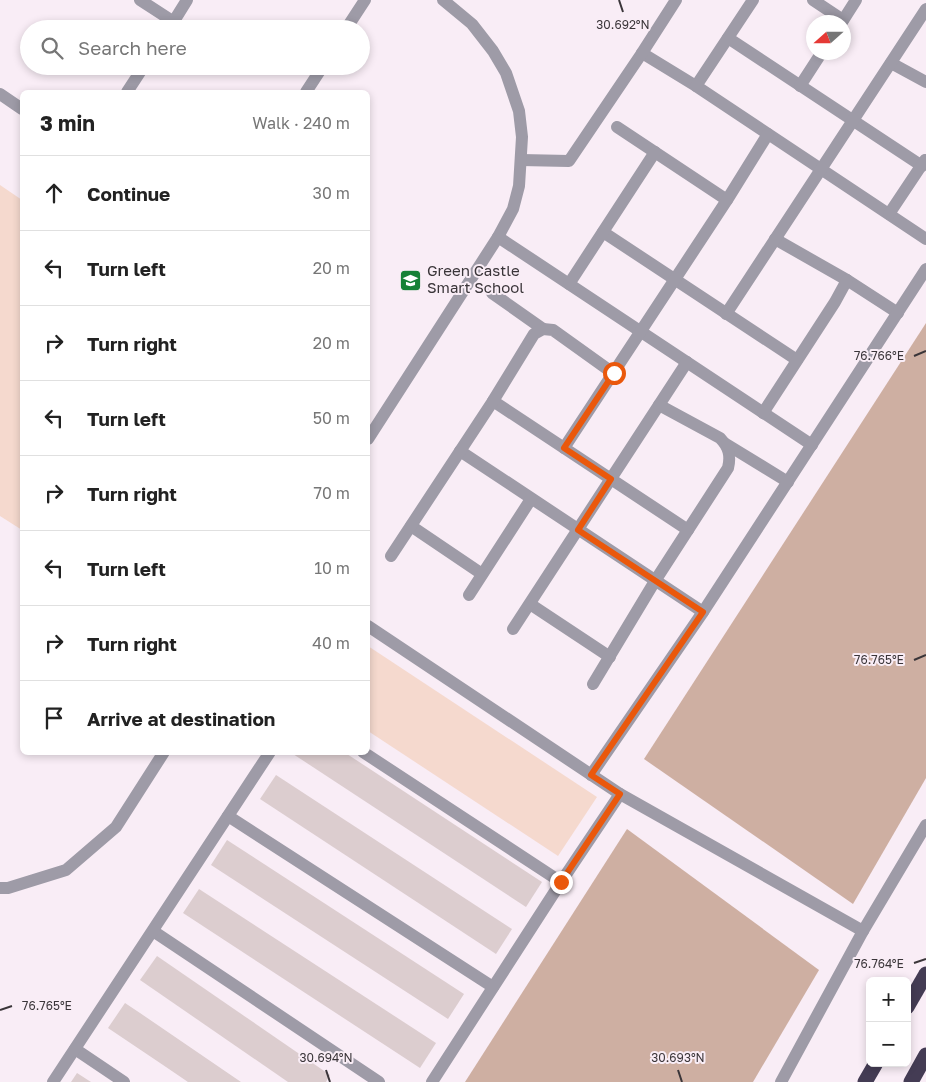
<!DOCTYPE html>
<meta charset="utf-8">
<style>
body{margin:0;font-family:"Golos Text",sans-serif;background:#f2f2f2;color:#222}
.controls{position:absolute;right:15px;bottom:15px;display:grid;overflow:hidden;border-radius:8px;box-shadow:0 2px 8px #0003}
.controls button{width:45px;height:45px;display:grid;place-items:center;padding:0;border:0;border-bottom:1px solid #e0e0e0;background:#fff;color:#222;font:25px sans-serif}
.compass{position:absolute;left:806px;top:15px;width:45px;height:45px;border-radius:50%;background:#fff;box-shadow:0 2px 8px #0003;rotate:249deg}
.stop{position:absolute;width:15px;height:15px;margin:-11px;border:4px solid #ea580c;border-radius:50%;background:#fff}
.stop.end{background:#ea580c;border-color:#fff;box-shadow:0 1px 5px #0008}
.list{margin:0;padding:0;list-style:none}
h2{display:flex;justify-content:space-between;align-items:center;height:65px;margin:0;padding:0 20px;font-size:21px}
h2 small{font-size:16px;font-weight:400;color:#767676}
.list li{display:grid;grid-template-columns:32px 1fr auto;gap:15px;align-items:center;box-sizing:border-box;height:75px;padding:0 20px;border-top:1px solid #e0e0e0}
.list b{display:block;font-size:19px;white-space:nowrap}
.list em{font-size:16px;font-style:normal;color:#767676}
.icon{flex:none;width:28px;height:28px;fill:none;stroke:currentColor;stroke-width:2;stroke-linecap:round;stroke-linejoin:round}
.map{position:relative;flex:none;width:926px;height:1082px;overflow:hidden}
.search{position:absolute;background:#fff;box-shadow:0 2px 8px #0003;left:20px;top:20px;width:350px;height:55px;display:flex;align-items:center;gap:12px;box-sizing:border-box;padding:0 18px;border-radius:28px;color:#767676;font-size:19px}
.panel{position:absolute;background:#fff;box-shadow:0 2px 8px #0003;left:20px;top:90px;width:350px;height:665px;border-radius:8px}
.map>svg:first-child{display:block}
</style>
<div class="map">
<svg width="926" height="1082" viewBox="0 0 926 1082">
<rect width="100%" height="100%" fill="#f9edf6"/>
<g fill="#f5d9ce">
<polygon points="0,185 22,200 22,530 0,516"/>
<polygon points="368,646 597,797 558,856 368,731"/>
</g>
<g fill="#ceafa2">
<polygon points="926,323 926,778 853,904 644,759"/>
<polygon points="627,829 819,970 753,1082 465,1082"/>
</g>
<g fill="#dccdcf">
<polygon points="290,752 344,752 542,882 526,907"/>
<polygon points="276,775 512,929 496,954 260,799"/>
<polygon points="227,840 464,994 448,1019 211,865"/>
<polygon points="199,889 436,1043 420,1068 183,913"/>
<polygon points="157,956 330,1075 326,1082 288,1082 140,980"/>
<polygon points="125,1003 140,1013 241,1082 188,1082 166,1067 108,1028"/>
<polygon points="77,1073 91,1082 71,1082"/>
</g>
<g fill="none" stroke-linecap="round" stroke-linejoin="round">
<g stroke="#9e9ba7" stroke-width="12">
<polyline points="140,0 174,22"/>
<polyline points="813,0 843,20"/>
<polyline points="842,22 856,0"/>
<polyline points="169,29 187,0"/>
<polyline points="346,29 365,0"/>
<polyline points="728,38 922,166"/>
<polyline points="642,53 696,86 926,239"/>
<polyline points="891,63 926,82"/>
<polyline points="696,86 753,0"/>
<polyline points="800,86 822,52"/>
<polyline points="127,92 144,66"/>
<polyline points="306,92 323,66"/>
<polyline points="0,94 22,109"/>
<polyline points="617,127 727,200"/>
<polyline points="521,160 569,161 642,53 676,0"/>
<polyline points="889,214 925,160"/>
<polyline points="603,232 797,360"/>
<polyline points="498,237 812,445"/>
<polyline points="775,239 847,280 898,313"/>
<polyline points="569,284 655,152"/>
<polyline points="492,293 543,329"/>
<polyline points="726,314 926,9"/>
<polyline points="493,401 688,530"/>
<polyline points="763,413 835,302 847,280"/>
<polyline points="368,439 498,237 513,209 519,186 522,137 519,111 506,73 493,51 472,24 443,0"/>
<polyline points="726,444 788,482"/>
<polyline points="564,448 727,200 768,134"/>
<polyline points="460,451 703,612"/>
<polyline points="411,526 482,574"/>
<polyline points="391,556 493,401 534,334 543,329 553,330 613,373"/>
<polyline points="469,595 531,499"/>
<polyline points="530,604 610,657"/>
<polyline points="368,626 620,794 863,931"/>
<polyline points="513,629 687,362"/>
<path d="M593,684l62,-103 73,-113c3,-12 1,-21 -8,-30l-61,-33"/>
<polyline points="363,752 561,882"/>
<polyline points="591,775 703,612 926,269"/>
<polyline points="228,816 493,987"/>
<polyline points="0,888 8,888 66,870 116,827 164,752"/>
<polyline points="153,931 379,1082"/>
<polyline points="75,1049 124,1082"/>
<polyline points="53,1082 270,752"/>
<polyline points="432,1082 561,882 620,794"/>
<polyline points="781,1082 863,931 926,825"/>
</g>
<g stroke="#443c54" stroke-width="15">
<polyline points="907,1007 926,974"/>
<polyline points="865,1082 876,1063"/>
<polyline points="911,1082 926,1055"/>
</g>
</g>
<g fill="none" stroke-linecap="round" stroke-linejoin="round">
<polyline stroke="#ea580c" stroke-width="6" points="561,882 620,794 591,775 703,612 578,530 611,479 564,448 614,373"/>
</g>
<path fill="none" stroke="#3a3539" stroke-width="2" d="M619,0l4,12M914,356l12,-5M914,660l12,-5M914,963l12,-4M0,1010l12,-4M326,1070l4,12M678,1070l4,12"/>
<defs>
<symbol id="school-square" viewBox="-11 -11 22 22"><rect x="-9" y="-9" width="18" height="18" rx="4" fill="#168136" stroke="#f9edf6"/><path d="M0-5L7-2L0 1L-7-2ZM-4 1L0 2.5L4 1V4Q0 6-4 4Z" fill="#fff"/></symbol>
</defs>
<g fill-rule="evenodd">
<use href="#school-square" x="398" y="268" width="25" height="25"/>
</g>
<g text-anchor="middle" stroke-width="4" stroke-linejoin="round" paint-order="stroke">
<g font-size="15" fill="#3a3539" stroke="#f9edf6" text-anchor="start">
<text x="427" y="276">Green Castle<tspan x="427" dy="17">Smart School</tspan></text>
</g>
</g>
<g font-size="12" text-anchor="middle" fill="#3a3539" stroke="#f9edf6" stroke-width="4" stroke-linejoin="round" paint-order="stroke">
<text x="623" y="29">30.692°N</text>
<text x="879" y="360">76.766°E</text>
<text x="879" y="664">76.765°E</text>
<text x="879" y="968">76.764°E</text>
<text x="47" y="1010">76.765°E</text>
<text x="326" y="1062">30.694°N</text>
<text x="678" y="1062">30.693°N</text>
</g>
</svg>
<div class="controls">
<button>+</button>
<button>−</button>
</div>
<svg class="compass" viewBox="-18 -18 36 36"><path d="M0-13l5 13h-10z" fill="#e53935"/><path d="M0 13l5-13h-10z" fill="#767676"/></svg>
<div class="stop" style="left:614px;top:373px"></div>
<div class="stop end" style="left:561px;top:882px"></div>
<div class="search"><svg class="icon" aria-label="search" viewBox="0 0 24 24"><circle cx="10" cy="10" r="6"/><path d="M15 15l6 6"/></svg>Search here</div>
<section class="panel">
<h2>3 min<small>Walk · 240 m</small></h2>
<ul class="list">
<li><svg class="icon" aria-label="ahead" viewBox="0 0 24 24"><path d="M12 20V5M6 11l6-6 6 6"/></svg><div><b>Continue</b></div><em>30 m</em></li>
<li><svg class="icon" aria-label="left" viewBox="0 0 24 24"><path d="M17 20v-9H6M10 6l-5 5 5 5"/></svg><div><b>Turn left</b></div><em>20 m</em></li>
<li><svg class="icon" aria-label="right" viewBox="0 0 24 24"><path d="M7 20v-9h11M14 6l5 5-5 5"/></svg><div><b>Turn right</b></div><em>20 m</em></li>
<li><svg class="icon" aria-label="left" viewBox="0 0 24 24"><path d="M17 20v-9H6M10 6l-5 5 5 5"/></svg><div><b>Turn left</b></div><em>50 m</em></li>
<li><svg class="icon" aria-label="right" viewBox="0 0 24 24"><path d="M7 20v-9h11M14 6l5 5-5 5"/></svg><div><b>Turn right</b></div><em>70 m</em></li>
<li><svg class="icon" aria-label="left" viewBox="0 0 24 24"><path d="M17 20v-9H6M10 6l-5 5 5 5"/></svg><div><b>Turn left</b></div><em>10 m</em></li>
<li><svg class="icon" aria-label="right" viewBox="0 0 24 24"><path d="M7 20v-9h11M14 6l5 5-5 5"/></svg><div><b>Turn right</b></div><em>40 m</em></li>
<li><svg class="icon" aria-label="arrive" viewBox="0 0 24 24"><path d="M6 21V4h12l-3 4 3 4H6"/></svg><div><b>Arrive at destination</b></div></li>
</ul>
</section>
</div>
